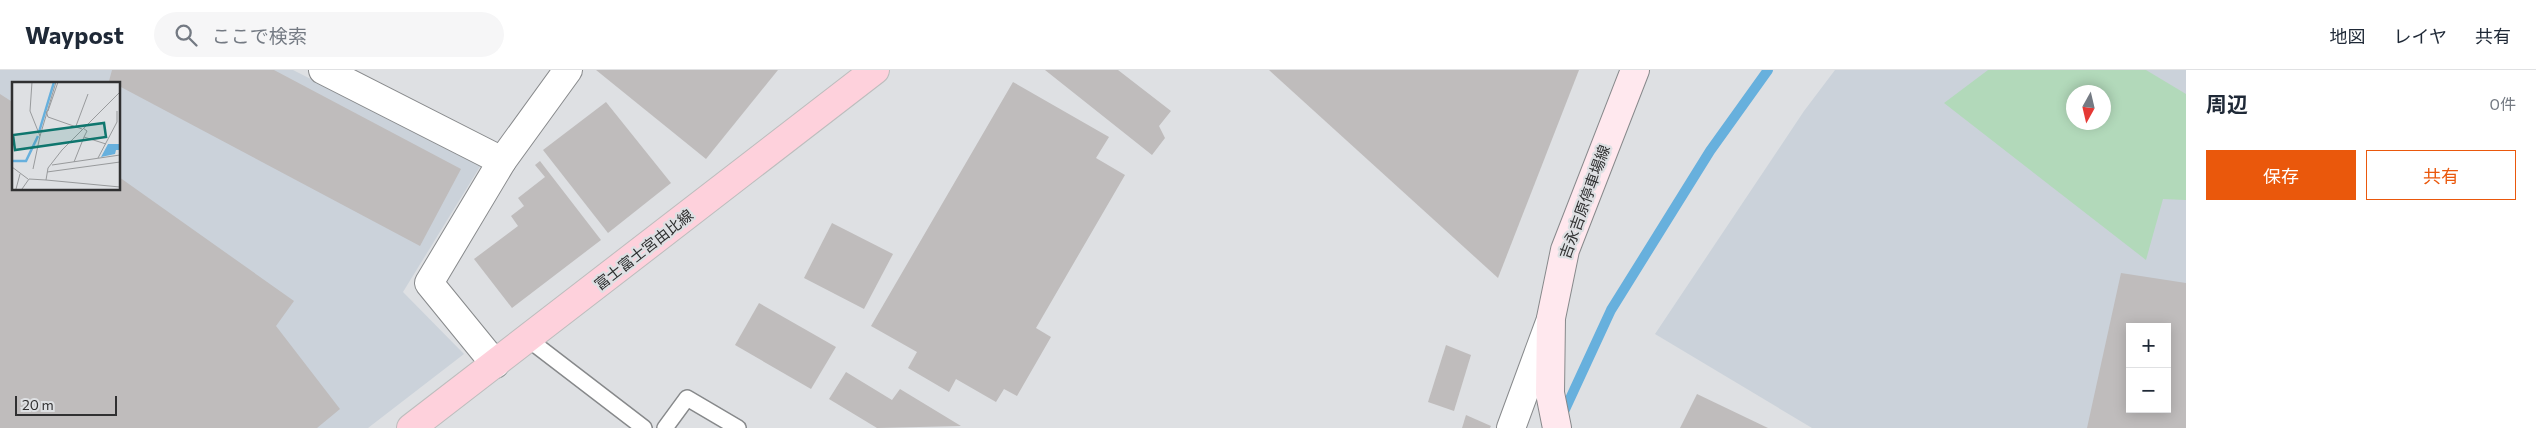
<!DOCTYPE html>
<html lang="ja">
<meta charset="utf-8">
<style>
body{margin:0;font-family:Commissioner,"Noto Sans JP",sans-serif;background:#f6f6f7;color:#1f2937}
.controls{position:absolute;right:15px;bottom:15px;display:grid;overflow:hidden;border-radius:0px;box-shadow:0 2px 12px #0003}
.controls button{width:45px;height:45px;display:grid;place-items:center;padding:0;border:0;border-bottom:1px solid #e0e1e3;background:#fff;color:#1f2937;font:25px sans-serif}
.compass{position:absolute;left:2066px;top:15px;width:45px;height:45px;border-radius:50%;background:#fff;box-shadow:0 2px 12px #0003;rotate:188deg}
.scale{position:absolute;left:15px;bottom:12px;width:102px;box-sizing:border-box;padding-left:5px;border:2px solid #303031;border-top:0;font-size:14px;line-height:18px;white-space:nowrap;color:#303031;-webkit-text-stroke:4px #dee0e3;paint-order:stroke}
.list{margin:0;padding:0;list-style:none}
h2{display:flex;justify-content:space-between;align-items:center;height:65px;margin:0;padding:0 20px;font-size:21px}
h2 small{font-size:16px;font-weight:400;color:#747a83}
.actions{display:flex;gap:10px;padding:15px 20px}
.actions a{flex:1;padding:11px 0;border:1px solid #ea580c;border-radius:0px;text-align:center;font-size:18px;color:#ea580c}
.actions .main{background:#ea580c;color:#fff}
.icon{flex:none;width:28px;height:28px;fill:none;stroke:currentColor;stroke-width:2;stroke-linecap:round;stroke-linejoin:round}
.map{position:relative;flex:none;width:2186px;height:358px;overflow:hidden}
header{display:flex;align-items:center;gap:30px;box-sizing:border-box;height:70px;padding:0 25px;background:#fff;border-bottom:1px solid #e0e1e3}
header strong{font-size:24px}
nav{display:flex;gap:28px;margin-inline-start:auto;font-size:18px}
.search{width:350px;height:45px;background:#f6f6f7;display:flex;align-items:center;gap:12px;box-sizing:border-box;padding:0 18px;border-radius:28px;color:#747a83;font-size:19px}
main{display:flex}
aside{flex:1;background:#fff}
.map>svg:first-child{display:block}
</style>
<header>
<strong>Waypost</strong>
<div class="search"><svg class="icon" aria-label="search" viewBox="0 0 24 24"><circle cx="10" cy="10" r="6"/><path d="M15 15l6 6"/></svg>ここで検索</div>
<nav><a>地図</a><a>レイヤ</a><a>共有</a></nav>
</header>
<main>
<div class="map">
<svg width="2186" height="358" viewBox="0 0 2186 358">
<rect width="100%" height="100%" fill="#dee0e3"/>
<g fill="#cbd2da" fill-rule="evenodd">
<path d="M0,0h293l188,95 -78,127 61,62 -96,74h-368zM14,14h105v105h-105z"/>
<path d="M1835,0h351v358h-374l-157,-94 149,-223zM2074,22h30v30h-30zM2130,257h37v82h-37z"/>
</g>
<path fill="#b2d9ba" fill-rule="evenodd" d="M1988,0h158l40,24v106l-23,-1 -17,61 -202,-157zM2074,22h30v30h-30z"/>
<g fill="none" stroke-linecap="round" stroke-linejoin="round">
<polyline stroke="#67b0dd" stroke-width="10" points="1562,346 1611,240 1710,81 1768,0"/>
</g>
<g fill="#bfbcbc" fill-rule="evenodd">
<polygon points="112,0 274,0 461,99 420,176 119,16 119,14 109,11"/>
<polygon points="596,0 778,0 706,89"/>
<polygon points="1045,0 1118,0 1171,41 1159,56 1165,68 1152,85"/>
<polygon points="1269,0 1579,0 1498,208"/>
<polygon points="1013,12 1109,67 1096,88 1125,105 1036,258 1051,267 1017,326 1004,319 996,332 956,309 949,322 908,298 917,282 871,256"/>
<polygon points="0,24 14,33 14,119 119,119 119,107 294,231 276,256 340,339 317,358 0,358"/>
<polygon points="606,32 671,113 608,163 543,80"/>
<polygon points="540,91 601,170 512,238 474,189 518,156 511,146 524,136 518,128 545,107 535,95"/>
<polygon points="832,153 893,184 864,239 804,208"/>
<path d="M2121,203l65,10v145h-99zM2130,257h37v82h-37z"/>
<polygon points="759,233 836,277 811,319 735,275"/>
<polygon points="1446,275 1471,285 1454,341 1428,332"/>
<polygon points="846,302 892,330 900,319 961,356 877,358 829,329"/>
<polygon points="1697,324 1768,358 1680,358"/>
<polygon points="1466,345 1491,356 1490,358 1462,358"/>
</g>
<g fill="none" stroke-linecap="round" stroke-linejoin="round">
<defs>
<g id="lane">
<polyline points="528,269 644,358"/>
<polyline points="665,358 687,328 738,358"/>
</g>
<g id="street">
<polyline points="323,0 502,91 429,213 495,294"/>
<polyline points="502,91 568,0"/>
<polyline points="1511,358 1550,252"/>
</g>
<polyline id="secondary" points="1557,358 1550,323 1551,248 1565,180 1635,0"/>
<polyline id="primary" points="411,358 875,0"/>
</defs>
<use href="#lane" stroke="#87898b" stroke-width="18"/>
<use href="#street" stroke="#87898b" stroke-width="30"/>
<use href="#secondary" stroke="#87898b" stroke-width="30"/>
<use href="#primary" stroke="#bdbdbd" stroke-width="30"/>
<use href="#lane" stroke="#fff" stroke-width="15"/>
<use href="#street" stroke="#fff" stroke-width="28"/>
<use href="#secondary" stroke="#ffe8ee" stroke-width="28"/>
<use href="#primary" stroke="#fed1dc" stroke-width="28"/>
</g>
<g text-anchor="middle" stroke-width="4.5" stroke-linejoin="round" paint-order="stroke">
<g font-size="15" fill="#303031" stroke="#dee0e3">
<text transform="translate(1585 132) rotate(-70)" y="5">吉永吉原停車場線</text>
<text transform="translate(644 180) rotate(-38)" y="5">富士富士宮由比線</text>
</g>
</g>
<g transform="translate(12 12)">
<rect width="108" height="108" fill="#dee0e3"/>
<path d="M96,62h11v6h-3l-1,4 -14,3z" fill="#67b0dd"/>
<path fill="none" stroke="#67b0dd" stroke-width="2.5" d="M27,50l15,-50M0,79h14l12,-25"/>
<path fill="none" stroke="#989a9c" stroke-width="1" d="M20,0l-2,29 10,25 -7,33M34,29l2,6 34,12M36,29l10,-29M64,44l12,-32M71,46l4,3 -3,6 22,7M28,54l16,-54M86,76l19,-36v-11M62,80l10,-25M40,83l68,-10M0,85l16,12M35,90l73,-10M34,98l74,7M4,107l4,-15M10,107l7,-10 17,1 2,-12 14,-18 58,-58"/>
<path fill="#0f766e" fill-opacity="0.15" stroke="#0f766e" stroke-width="2.5" d="M92,41l2,14 -91,13 -2,-15z"/>
<rect width="108" height="108" fill="none" stroke="#303031" stroke-width="2.5"/>
</g>
</svg>
<div class="controls">
<button>+</button>
<button>−</button>
</div>
<svg class="compass" viewBox="-18 -18 36 36"><path d="M0-13l5 13h-10z" fill="#e53935"/><path d="M0 13l5-13h-10z" fill="#747a83"/></svg>
<div class="scale">20 m</div>
</div>
<aside>
<h2>周辺<small>0件</small></h2>
<ul class="list">
</ul>
<div class="actions"><a class="main">保存</a><a>共有</a></div>
</aside>
</main>
